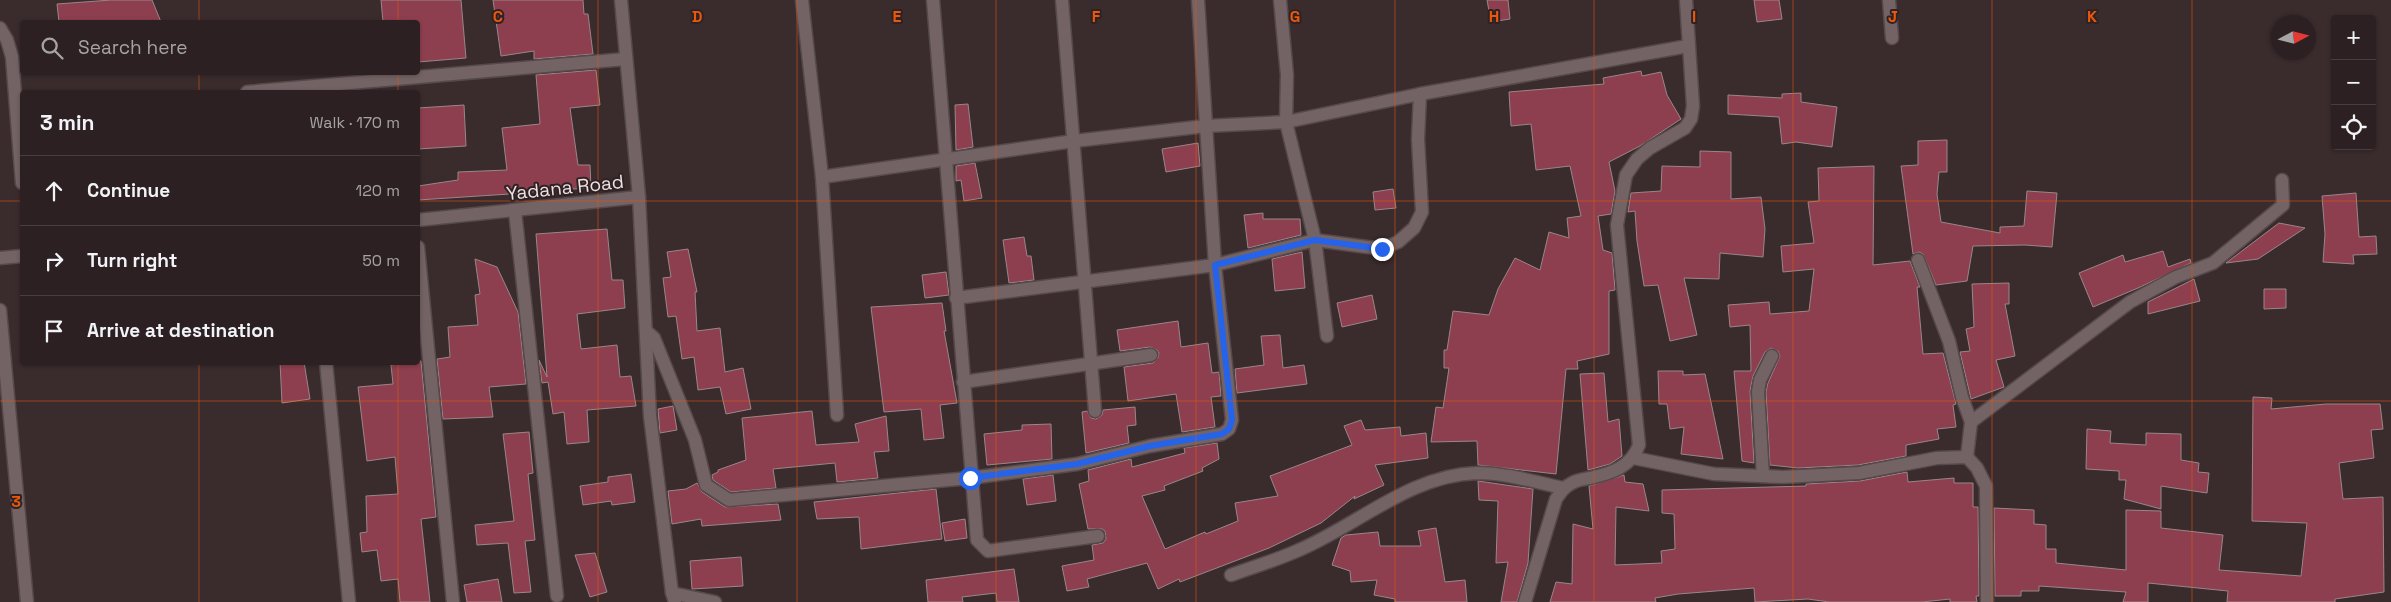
<!DOCTYPE html>
<meta charset="utf-8">
<style>
body{margin:0;font-family:"Space Grotesk",sans-serif;background:#382d2f;color:#f1f3f6}
.controls{position:absolute;right:15px;top:15px;display:grid;overflow:hidden;border-radius:5px;box-shadow:0 1px 4px #0004}
.controls button{width:45px;height:45px;display:grid;place-items:center;padding:0;border:0;border-bottom:1px solid #483e40;background:#2c2022;color:#f1f3f6;font:25px sans-serif}
.compass{position:absolute;left:2271px;top:15px;width:45px;height:45px;border-radius:50%;background:#2c2022;box-shadow:0 1px 4px #0004;rotate:83deg}
.stop{position:absolute;width:15px;height:15px;margin:-11px;border:4px solid #2563eb;border-radius:50%;background:#fff}
.stop.end{background:#2563eb;border-color:#fff;box-shadow:0 1px 5px #0008}
.list{margin:0;padding:0;list-style:none}
h2{display:flex;justify-content:space-between;align-items:center;height:65px;margin:0;padding:0 20px;font-size:21px}
h2 small{font-size:16px;font-weight:400;color:#a6a3a5}
.list li{display:grid;grid-template-columns:32px 1fr auto;gap:15px;align-items:center;box-sizing:border-box;height:70px;padding:0 20px;border-top:1px solid #483e40}
.list b{display:block;font-size:19px;white-space:nowrap}
.list em{font-size:16px;font-style:normal;color:#a6a3a5}
.icon{flex:none;width:28px;height:28px;fill:none;stroke:currentColor;stroke-width:2;stroke-linecap:round;stroke-linejoin:round}
.map{position:relative;flex:none;width:2391px;height:602px;overflow:hidden}
.search{position:absolute;background:#2c2022;box-shadow:0 1px 4px #0004;left:20px;top:20px;width:400px;height:55px;display:flex;align-items:center;gap:12px;box-sizing:border-box;padding:0 18px;border-radius:5px;color:#a6a3a5;font-size:19px}
.panel{position:absolute;background:#2c2022;box-shadow:0 1px 4px #0004;left:20px;top:90px;width:400px;height:275px;border-radius:5px}
.map>svg:first-child{display:block}
</style>
<div class="map">
<svg width="2391" height="602" viewBox="0 0 2391 602">
<rect width="100%" height="100%" fill="#3a2b2d"/>
<g fill="#8e3f4f" stroke="#998688">
<polygon points="111,0 152,0 161,22 59,22 57,4"/>
<polygon points="381,0 461,0 466,58 418,62 418,22 383,22"/>
<polygon points="493,0 583,0 584,14 588,14 593,54 534,59 534,51 501,56"/>
<polygon points="1487,0 1508,0 1510,19 1491,22"/>
<polygon points="1754,0 1779,0 1782,19 1757,22"/>
<polygon points="596,70 600,105 570,108 578,165 590,165 591,188 573,189 572,186 525,193 418,200 418,186 458,180 458,172 507,170 502,128 540,124 536,75"/>
<polygon points="1641,71 1642,76 1661,72 1667,95 1681,119 1640,146 1609,162 1615,191 1611,214 1598,216 1603,250 1612,253 1615,290 1609,291 1609,354 1577,361 1578,369 1566,369 1556,474 1478,465 1477,441 1431,442 1436,407 1443,408 1449,368 1444,368 1444,350 1447,350 1453,311 1489,315 1498,289 1515,258 1540,270 1549,232 1569,238 1567,218 1581,216 1570,166 1536,170 1531,124 1511,126 1509,92 1604,84 1603,78"/>
<polygon points="1801,93 1801,102 1837,107 1832,147 1796,142 1782,144 1779,117 1728,114 1728,95 1782,98 1782,94"/>
<polygon points="968,104 973,147 956,150 955,105"/>
<polygon points="464,105 466,146 418,149 418,108"/>
<polygon points="1947,140 1947,172 1939,172 1937,194 1941,222 2000,233 2000,227 2024,226 2027,191 2057,193 2052,247 2025,245 1973,246 1967,281 1936,285 1923,254 1919,252 1913,254 1901,166 1918,165 1918,141"/>
<polygon points="1198,143 1200,166 1166,172 1162,149"/>
<polygon points="1700,151 1731,152 1731,199 1761,197 1765,229 1763,257 1720,253 1719,279 1684,278 1697,335 1670,341 1658,285 1644,286 1637,241 1635,211 1628,212 1631,193 1661,191 1662,166 1700,167"/>
<polygon points="975,163 982,198 964,201 961,180 956,181 956,166"/>
<polygon points="1874,166 1873,265 1910,261 1920,287 1917,287 1923,354 1943,353 1956,404 1953,405 1956,427 1937,429 1939,439 1906,445 1906,456 1858,465 1798,468 1770,465 1766,392 1768,383 1780,356 1778,351 1771,348 1765,352 1753,376 1750,391 1754,463 1742,461 1734,371 1751,371 1750,325 1730,327 1728,305 1769,302 1770,314 1809,311 1814,269 1783,272 1781,246 1814,243 1808,202 1819,201 1818,168"/>
<polygon points="1393,189 1396,208 1375,210 1373,192"/>
<polygon points="2356,193 2359,237 2376,236 2377,254 2353,255 2354,264 2323,262 2325,234 2322,196"/>
<polygon points="1263,213 1263,219 1300,219 1301,235 1248,248 1244,215"/>
<polygon points="2279,223 2305,228 2258,259 2226,263"/>
<polygon points="607,229 612,280 623,280 625,308 577,314 581,349 617,345 620,377 631,376 636,406 587,410 589,442 567,444 564,412 553,414 548,382 542,383 539,360 547,377 536,234"/>
<polygon points="1024,237 1027,256 1031,256 1034,280 1009,283 1003,240"/>
<polygon points="688,249 697,292 695,292 697,331 720,328 725,372 743,368 751,409 726,414 720,387 698,390 694,357 682,359 676,316 668,317 663,278 671,277 667,252"/>
<polygon points="2163,251 2168,267 2190,259 2191,263 2138,288 2093,307 2079,273 2123,255 2125,262"/>
<polygon points="1302,252 1305,288 1275,291 1272,259"/>
<polygon points="475,259 497,267 518,312 526,384 489,387 493,417 443,419 437,359 450,357 448,327 478,325 475,295 480,294"/>
<polygon points="946,272 949,295 925,298 922,275"/>
<polygon points="2194,279 2200,301 2148,314 2148,302"/>
<polygon points="2009,283 2009,304 2005,304 2015,356 1996,360 2004,387 1971,399 1960,352 1970,351 1966,329 1974,327 1972,284"/>
<polygon points="2264,289 2286,289 2286,308 2264,309"/>
<polygon points="1372,295 1377,319 1342,327 1337,303"/>
<polygon points="942,303 946,331 944,331 957,403 940,405 944,438 924,440 921,409 884,412 871,307"/>
<polygon points="1178,321 1181,347 1208,343 1212,373 1219,372 1221,396 1211,397 1215,427 1182,432 1176,394 1128,401 1124,367 1153,363 1158,358 1159,353 1157,350 1150,347 1120,351 1117,330"/>
<polygon points="1280,335 1283,368 1304,365 1307,384 1237,393 1235,369 1264,365 1261,336"/>
<polygon points="421,361 436,517 421,519 430,602 400,602 398,579 381,581 377,550 362,552 360,533 367,532 366,496 398,494 395,457 367,461 358,387 393,384 391,365"/>
<polygon points="280,362 304,362 310,399 282,403"/>
<polygon points="1658,371 1683,371 1683,375 1705,374 1723,459 1681,454 1684,427 1670,429 1667,404 1659,404"/>
<polygon points="1604,373 1608,422 1619,419 1622,456 1610,464 1588,470 1580,374"/>
<polygon points="2253,397 2272,398 2271,409 2326,404 2380,404 2383,429 2371,430 2374,458 2339,463 2343,499 2383,497 2384,592 2335,599 2335,602 2227,602 2228,591 2148,583 2148,602 2123,602 2126,592 2039,586 2039,591 2021,591 2021,596 1995,596 1994,508 2034,510 2034,524 2046,525 2046,549 2056,549 2056,563 2126,570 2126,510 2161,511 2161,528 2223,535 2219,570 2301,576 2307,523 2252,521"/>
<polygon points="673,406 677,430 660,433 658,409"/>
<polygon points="1135,407 1136,425 1127,426 1129,443 1086,453 1082,412 1087,411 1091,418 1096,419 1102,415 1103,410"/>
<polygon points="812,411 816,445 859,442 855,424 886,416 889,451 874,452 878,478 837,482 835,463 773,469 776,488 731,492 713,480 712,475 718,472 718,470 746,460 742,418"/>
<polygon points="1361,420 1365,430 1400,427 1401,436 1426,433 1428,458 1375,465 1384,485 1354,499 1355,496 1321,523 1269,548 1180,582 1179,579 1158,589 1147,563 1087,579 1089,587 1067,591 1062,566 1094,560 1092,545 1103,543 1106,539 1105,531 1102,529 1088,529 1079,484 1089,481 1088,470 1131,459 1132,467 1185,453 1184,448 1217,443 1219,459 1202,468 1203,471 1164,486 1165,490 1142,496 1165,549 1205,532 1206,534 1238,521 1235,503 1278,496 1270,476 1352,445 1344,426"/>
<polygon points="1051,424 1052,459 987,465 984,434 1022,430 1022,425"/>
<polygon points="2087,429 2111,431 2110,443 2146,445 2146,433 2181,434 2181,460 2199,463 2198,472 2209,473 2207,493 2161,486 2161,509 2124,499 2126,480 2119,480 2119,471 2086,469"/>
<polygon points="529,432 533,473 528,474 535,540 525,541 531,592 514,593 508,543 477,545 475,525 514,521 503,434"/>
<polygon points="1907,472 1908,482 1954,478 1954,483 1973,483 1973,507 1978,507 1979,596 1976,596 1977,602 1950,602 1950,599 1922,602 1829,602 1808,599 1755,602 1754,588 1678,594 1655,598 1656,602 1550,602 1556,582 1572,584 1573,524 1593,529 1589,486 1624,475 1625,482 1643,484 1649,511 1616,507 1615,565 1662,563 1661,551 1675,549 1674,514 1662,513 1662,490 1806,486 1806,484 1860,481"/>
<polygon points="631,474 635,502 612,505 611,501 583,505 580,486 608,482 608,477"/>
<polygon points="1053,475 1056,501 1027,505 1023,479"/>
<polygon points="1478,481 1533,489 1528,563 1517,602 1501,602 1508,562 1496,563 1498,501 1479,500"/>
<polygon points="697,483 702,492 725,507 778,504 781,520 702,526 701,519 672,524 668,491 686,489"/>
<polygon points="936,489 942,539 861,549 859,517 817,519 814,502"/>
<polygon points="965,519 967,538 945,541 942,523"/>
<polygon points="1436,528 1445,582 1465,580 1467,602 1395,602 1395,599 1374,595 1377,580 1351,582 1350,571 1332,565 1341,538 1346,535 1378,532 1380,546 1421,546 1418,531"/>
<polygon points="595,553 607,592 590,597 575,555"/>
<polygon points="741,557 743,586 692,589 690,561"/>
<polygon points="1014,569 1019,602 997,602 996,593 962,597 963,602 928,602 926,580"/>
<polygon points="498,579 502,602 467,602 464,585"/>
</g>
<g fill="none" stroke-linecap="round" stroke-linejoin="round">
<defs>
<polyline id="service" points="247,92 626,59"/>
<g id="minor">
<polyline points="621,0 639,197 650,416 672,593 675,602"/>
<polyline points="802,0 822,177 837,415"/>
<polyline points="933,0 977,540 988,551 1098,536"/>
<polyline points="1062,0 1095,411"/>
<polyline points="1280,0 1287,75 1286,122 1315,240 1327,336"/>
<polyline points="1889,0 1892,38"/>
<polyline points="0,28 7,40 12,57 22,183"/>
<polyline points="822,177 1074,141 1206,126 1286,122 1420,94 1688,46"/>
<polyline points="515,211 557,596"/>
<polyline points="418,220 639,197"/>
<polyline points="418,247 453,602"/>
<polyline points="0,258 22,256"/>
<polyline points="1918,260 1949,341 1962,397 1971,422 1967,457"/>
<polyline points="956,298 1215,265 1315,240 1382,249 1398,242 1414,228 1422,212 1418,139 1420,94"/>
<polyline points="0,310 27,602"/>
<polyline points="646,331 654,338 695,440 706,485 729,500 970,478 1077,464 1150,446 1222,434 1229,429 1232,420 1215,265 1198,0"/>
<polyline points="326,362 349,602"/>
<polyline points="963,382 1151,355"/>
<polyline points="1971,422 2130,302 2176,277 2213,263 2283,205 2282,180"/>
<polyline points="1634,458 1714,474 1783,477 1859,473 1937,458 1967,457 1977,468 1986,486 1987,602"/>
<polyline points="1763,476 1758,392 1760,380 1772,356"/>
<path d="M1231,575c22,-8 46,-15 68,-25 59,-25 111,-75 178,-77 29,0 58,9 86,15"/>
<polyline points="672,593 715,602"/>
<path d="M1525,602l31,-103c5,-7 8,-12 16,-16 5,-3 12,-4 18,-5 22,-5 41,-11 49,-33l-22,-220 9,-50 11,-16 13,-11 35,-20 6,-9 2,-13 -7,-106"/>
</g>
</defs>
<use href="#service" stroke="#56494b" stroke-width="15"/>
<use href="#minor" stroke="#56494b" stroke-width="15"/>
<use href="#service" stroke="#746365" stroke-width="12"/>
<use href="#minor" stroke="#746365" stroke-width="12"/>
</g>
<g fill="none" stroke-linecap="round" stroke-linejoin="round">
<polyline stroke="#2563eb" stroke-width="6" points="970,478 1077,464 1150,446 1222,434 1229,429 1232,420 1215,265 1315,240 1382,249"/>
</g>
<path fill="none" stroke="#e8590c" stroke-width="1" stroke-opacity="0.55" d="M199,0v22M398,0v22M598,0v602M797,0v602M996,0v602M1196,0v602M1395,0v602M1594,0v602M1793,0v602M1992,0v602M2192,0v602M199,72v20M398,72v20M0,201h22M418,201h1973M199,362v240M398,362v240M0,401h2391"/>
<g text-anchor="middle" stroke-width="4" stroke-linejoin="round" paint-order="stroke">
<g font-size="19" fill="#ece1e3" stroke="#302224">
<text transform="translate(565 187) rotate(-6)" y="7">Yadana Road</text>
</g>
</g>
<g font-size="16" text-anchor="middle" font-weight="bold" fill="#e8590c" stroke="#302224" stroke-width="4" stroke-linejoin="round" paint-order="stroke">
<text x="498" y="22">C</text>
<text x="697" y="22">D</text>
<text x="897" y="22">E</text>
<text x="1096" y="22">F</text>
<text x="1295" y="22">G</text>
<text x="1494" y="22">H</text>
<text x="1694" y="22">I</text>
<text x="1893" y="22">J</text>
<text x="2092" y="22">K</text>
<text x="16" y="507">3</text>
</g>
</svg>
<div class="controls">
<button>+</button>
<button>−</button>
<button><svg class="icon" aria-label="locate" viewBox="0 0 24 24"><circle cx="12" cy="12" r="6"/><path d="M12 2v4M12 18v4M2 12h4M18 12h4"/></svg></button>
</div>
<svg class="compass" viewBox="-18 -18 36 36"><path d="M0-13l5 13h-10z" fill="#e53935"/><path d="M0 13l5-13h-10z" fill="#a6a3a5"/></svg>
<div class="stop" style="left:970px;top:478px"></div>
<div class="stop end" style="left:1382px;top:249px"></div>
<div class="search"><svg class="icon" aria-label="search" viewBox="0 0 24 24"><circle cx="10" cy="10" r="6"/><path d="M15 15l6 6"/></svg>Search here</div>
<section class="panel">
<h2>3 min<small>Walk · 170 m</small></h2>
<ul class="list">
<li><svg class="icon" aria-label="ahead" viewBox="0 0 24 24"><path d="M12 20V5M6 11l6-6 6 6"/></svg><div><b>Continue</b></div><em>120 m</em></li>
<li><svg class="icon" aria-label="right" viewBox="0 0 24 24"><path d="M7 20v-9h11M14 6l5 5-5 5"/></svg><div><b>Turn right</b></div><em>50 m</em></li>
<li><svg class="icon" aria-label="arrive" viewBox="0 0 24 24"><path d="M6 21V4h12l-3 4 3 4H6"/></svg><div><b>Arrive at destination</b></div></li>
</ul>
</section>
</div>
